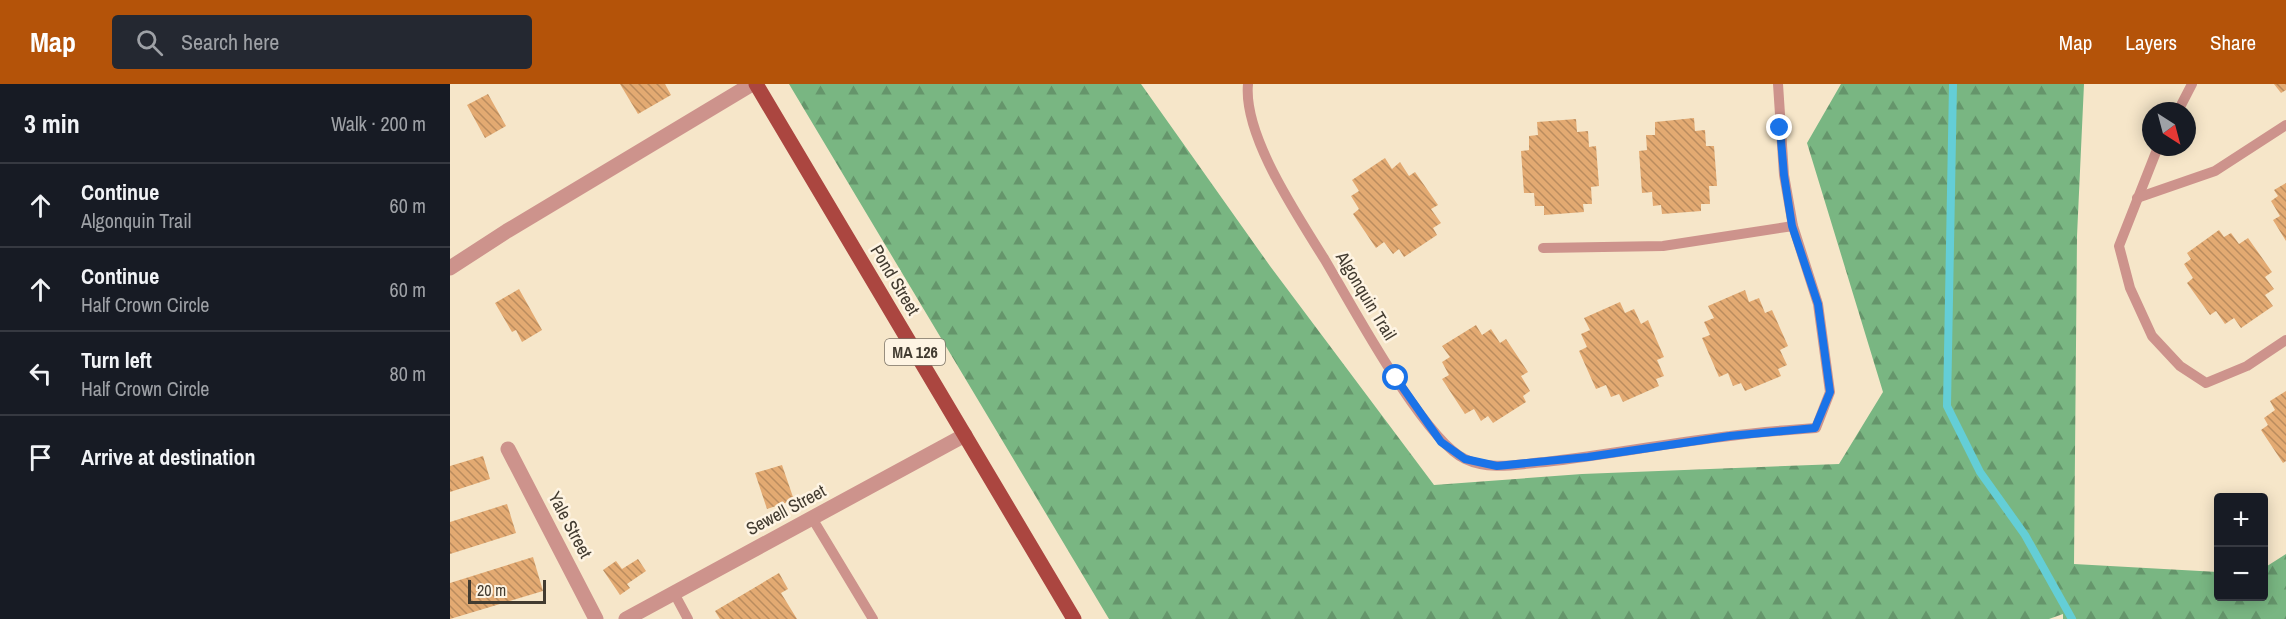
<!DOCTYPE html>
<meta charset="utf-8">
<style>
body{margin:0;font-family:"Archivo Narrow",sans-serif;background:#242831;color:#f1f3f6}
.controls{position:absolute;right:18px;bottom:18px;display:grid;overflow:hidden;border-radius:6px;box-shadow:0 3px 15px #0003}
.controls button{width:54px;height:54px;display:grid;place-items:center;padding:0;border:0;border-bottom:2px solid #363941;background:#171b24;color:#f1f3f6;font:30px sans-serif}
.compass{position:absolute;left:1692px;top:18px;width:54px;height:54px;border-radius:50%;background:#171b24;box-shadow:0 3px 15px #0003;rotate:144deg}
.scale{position:absolute;left:18px;bottom:15px;width:78px;box-sizing:border-box;padding-left:6px;border:3px solid #423b30;border-top:0;font-size:16px;line-height:21px;white-space:nowrap;color:#423b30;-webkit-text-stroke:4px #fef4e3;paint-order:stroke}
.stop{position:absolute;width:18px;height:18px;margin:-14px;border:4px solid #1a73e8;border-radius:50%;background:#fff}
.stop.end{background:#1a73e8;border-color:#fff;box-shadow:0 2px 6px #0008}
.list{margin:0;padding:0;list-style:none}
h2{display:flex;justify-content:space-between;align-items:center;height:78px;margin:0;padding:0 24px;font-size:26px}
h2 small{font-size:20px;font-weight:400;color:#9ea1a6}
.list li{display:grid;grid-template-columns:39px 1fr auto;gap:18px;align-items:center;box-sizing:border-box;height:84px;padding:0 24px;border-top:2px solid #363941}
.list b{display:block;font-size:22px;white-space:nowrap}
.list p{margin:0;font-size:20px;white-space:nowrap;color:#9ea1a6}
.list em{font-size:20px;font-style:normal;color:#9ea1a6}
.icon{flex:none;width:33px;height:33px;fill:none;stroke:currentColor;stroke-width:2;stroke-linecap:round;stroke-linejoin:round}
.map{position:relative;flex:none;width:1836px;height:535px;overflow:hidden}
header{display:flex;align-items:center;gap:36px;box-sizing:border-box;height:84px;padding:0 30px;background:#b45309;color:#fff}
header strong{font-size:28px}
nav{display:flex;gap:33px;margin-inline-start:auto;font-size:21px}
.search{width:420px;height:54px;background:#242831;display:flex;align-items:center;gap:15px;box-sizing:border-box;padding:0 21px;border-radius:6px;color:#9ea1a6;font-size:22px}
main{display:flex}
aside{flex:1;background:#171b24}
.map>svg:first-child{display:block}
</style>
<header>
<strong>Map</strong>
<div class="search"><svg class="icon" aria-label="search" viewBox="0 0 24 24"><circle cx="10" cy="10" r="6"/><path d="M15 15l6 6"/></svg>Search here</div>
<nav><a>Map</a><a>Layers</a><a>Share</a></nav>
</header>
<main>
<aside>
<h2>3 min<small>Walk · 200 m</small></h2>
<ul class="list">
<li><svg class="icon" aria-label="ahead" viewBox="0 0 24 24"><path d="M12 20V5M6 11l6-6 6 6"/></svg><div><b>Continue</b><p>Algonquin Trail</p></div><em>60 m</em></li>
<li><svg class="icon" aria-label="ahead" viewBox="0 0 24 24"><path d="M12 20V5M6 11l6-6 6 6"/></svg><div><b>Continue</b><p>Half Crown Circle</p></div><em>60 m</em></li>
<li><svg class="icon" aria-label="left" viewBox="0 0 24 24"><path d="M17 20v-9H6M10 6l-5 5 5 5"/></svg><div><b>Turn left</b><p>Half Crown Circle</p></div><em>80 m</em></li>
<li><svg class="icon" aria-label="arrive" viewBox="0 0 24 24"><path d="M6 21V4h12l-3 4 3 4H6"/></svg><div><b>Arrive at destination</b></div></li>
</ul>
</aside>
<div class="map">
<svg width="1836" height="535" viewBox="0 0 1836 535">
<defs>
<pattern id="forest-firs" width="22" height="20" patternUnits="userSpaceOnUse" patternTransform="scale(1.5)"><rect width="22" height="20" fill="#79b682"/><path d="M5 1l3.5 6h-7zM16 11l3.5 6h-7z" fill="#65956b"/></pattern>
<pattern id="building-back-hatch" width="6" height="6" patternUnits="userSpaceOnUse" patternTransform="scale(1.5)"><rect width="6" height="6" fill="#e3aa72"/><path d="M-1 5l2 2M0 0l6 6M5-1l2 2" fill="none" stroke="#ba8c5e"/></pattern>
</defs>
<rect width="100%" height="100%" fill="#f6e6c9"/>
<polygon fill="url(#forest-firs)" points="339,0 691,0 820,182 984,401 1132,390 1389,380 1433,308 1357,59 1391,0 1634,0 1627,152 1624,480 1768,488 1768,512 1814,512 1814,484 1836,470 1836,535 1613,535 1613,530 1599,535 659,535"/>
<g fill="none" stroke-linecap="round" stroke-linejoin="round">
<polyline stroke="#64ced6" stroke-width="8" points="1503,0 1497,322 1530,388 1575,451 1622,535"/>
</g>
<g fill="url(#building-back-hatch)">
<polygon points="170,0 215,0 221,11 188,30"/>
<polygon points="1824,0 1836,0 1836,6 1831,9"/>
<polygon points="38,10 56,42 35,54 17,21"/>
<polygon points="1244,34 1245,47 1255,46 1256,62 1264,62 1267,102 1259,102 1260,120 1251,120 1251,127 1212,130 1211,121 1203,122 1202,108 1192,109 1189,67 1197,66 1196,51 1205,51 1205,38"/>
<polygon points="1126,35 1127,48 1138,47 1139,63 1146,62 1149,102 1141,103 1142,120 1133,120 1134,128 1094,131 1094,122 1085,122 1084,109 1074,109 1071,67 1079,66 1079,52 1088,51 1087,38"/>
<polygon points="935,74 942,85 950,78 959,92 965,88 988,121 981,125 991,139 983,144 987,151 954,173 949,165 943,170 934,158 926,164 903,130 909,125 901,112 909,107 902,96"/>
<polygon points="1836,99 1836,157 1823,136 1830,132 1821,117 1828,112 1824,106"/>
<polygon points="1769,146 1774,153 1781,149 1789,160 1798,154 1822,188 1815,193 1824,205 1815,211 1823,222 1791,244 1784,234 1775,240 1766,227 1760,231 1737,199 1743,194 1734,180 1741,175 1737,169"/>
<polygon points="69,205 92,246 72,258 66,246 62,248 45,219"/>
<polygon points="1295,206 1299,218 1309,214 1315,229 1322,226 1338,262 1330,266 1337,281 1328,285 1331,292 1295,307 1291,299 1283,302 1278,289 1269,293 1252,254 1260,251 1254,238 1264,234 1258,222"/>
<polygon points="1170,218 1175,229 1184,225 1191,240 1198,236 1214,273 1207,276 1214,292 1206,295 1209,302 1173,318 1169,310 1161,313 1156,301 1146,305 1129,267 1137,263 1131,250 1140,246 1134,234"/>
<polygon points="1026,241 1032,251 1041,245 1050,259 1056,255 1078,288 1071,292 1080,307 1073,312 1076,318 1043,339 1038,332 1031,337 1024,325 1015,330 992,295 999,291 992,278 1000,273 992,262"/>
<polygon points="1836,307 1836,377 1833,379 1811,346 1818,341 1814,334 1825,326 1820,317"/>
<polygon points="33,372 40,395 0,408 0,382"/>
<polygon points="332,381 344,416 317,425 305,389"/>
<polygon points="57,420 66,449 0,470 0,438"/>
<polygon points="83,473 93,507 0,535 0,499"/>
<polygon points="188,475 196,487 177,500 180,504 170,511 153,486 166,477 172,485"/>
<polygon points="329,489 338,505 331,509 347,535 270,535 265,527"/>
</g>
<g fill="none" stroke-linecap="round" stroke-linejoin="round">
<g stroke="#cd938c" stroke-width="10">
<path d="M798,0c-5,52 50,132 77,176 26,44 99,180 140,199 25,12 54,5 80,3 62,-7 123,-19 185,-26 28,-4 57,-6 86,-8l14,-36 -12,-88 -25,-78 -9,-51 -6,-91"/>
<polyline points="1728,27 1742,0"/>
<polyline points="1708,63 1669,162 1680,204 1702,252 1730,282 1756,299 1797,282 1836,256"/>
<polyline points="1687,114 1765,87 1836,41"/>
<polyline points="1093,164 1213,162 1343,142"/>
<polyline points="362,434 423,535"/>
<polyline points="224,509 238,535"/>
</g>
<g stroke="#cd938c" stroke-width="15">
<polyline points="0,184 57,147 302,0"/>
<polyline points="58,365 146,535"/>
<polyline points="176,535 515,351"/>
</g>
<polyline stroke="#ab4640" stroke-width="15" points="306,0 624,535"/>
</g>
<g fill="none" stroke-linecap="round" stroke-linejoin="round">
<polyline stroke="#1a73e8" stroke-width="8" points="946,294 991,358 1015,375 1047,382 1138,373 1280,352 1365,344 1380,308 1368,220 1342,142 1334,91 1330,44"/>
</g>
<g text-anchor="middle" stroke-width="5" stroke-linejoin="round" paint-order="stroke">
<rect fill="#fef4e3" stroke="#7a7266" stroke-width="1.5" x="435" y="255" width="60" height="26" rx="4.5"/>
<g font-size="16" font-weight="bold" fill="#423b30">
<text x="465" y="274">MA 126</text>
</g>
<g font-size="18" fill="#423b30" stroke="#fef4e3">
<text transform="translate(445 196) rotate(59)" y="6">Pond Street</text>
<text transform="translate(916 212) rotate(59)" y="6">Algonquin Trail</text>
<text transform="translate(336 426) rotate(-28)" y="6">Sewell Street</text>
<text transform="translate(120 441) rotate(62)" y="6">Yale Street</text>
</g>
</g>
</svg>
<div class="controls">
<button>+</button>
<button>−</button>
</div>
<svg class="compass" viewBox="-18 -18 36 36"><path d="M0-13l5 13h-10z" fill="#e53935"/><path d="M0 13l5-13h-10z" fill="#9ea1a6"/></svg>
<div class="scale">20 m</div>
<div class="stop" style="left:946px;top:294px"></div>
<div class="stop end" style="left:1330px;top:44px"></div>
</div>
</main>
